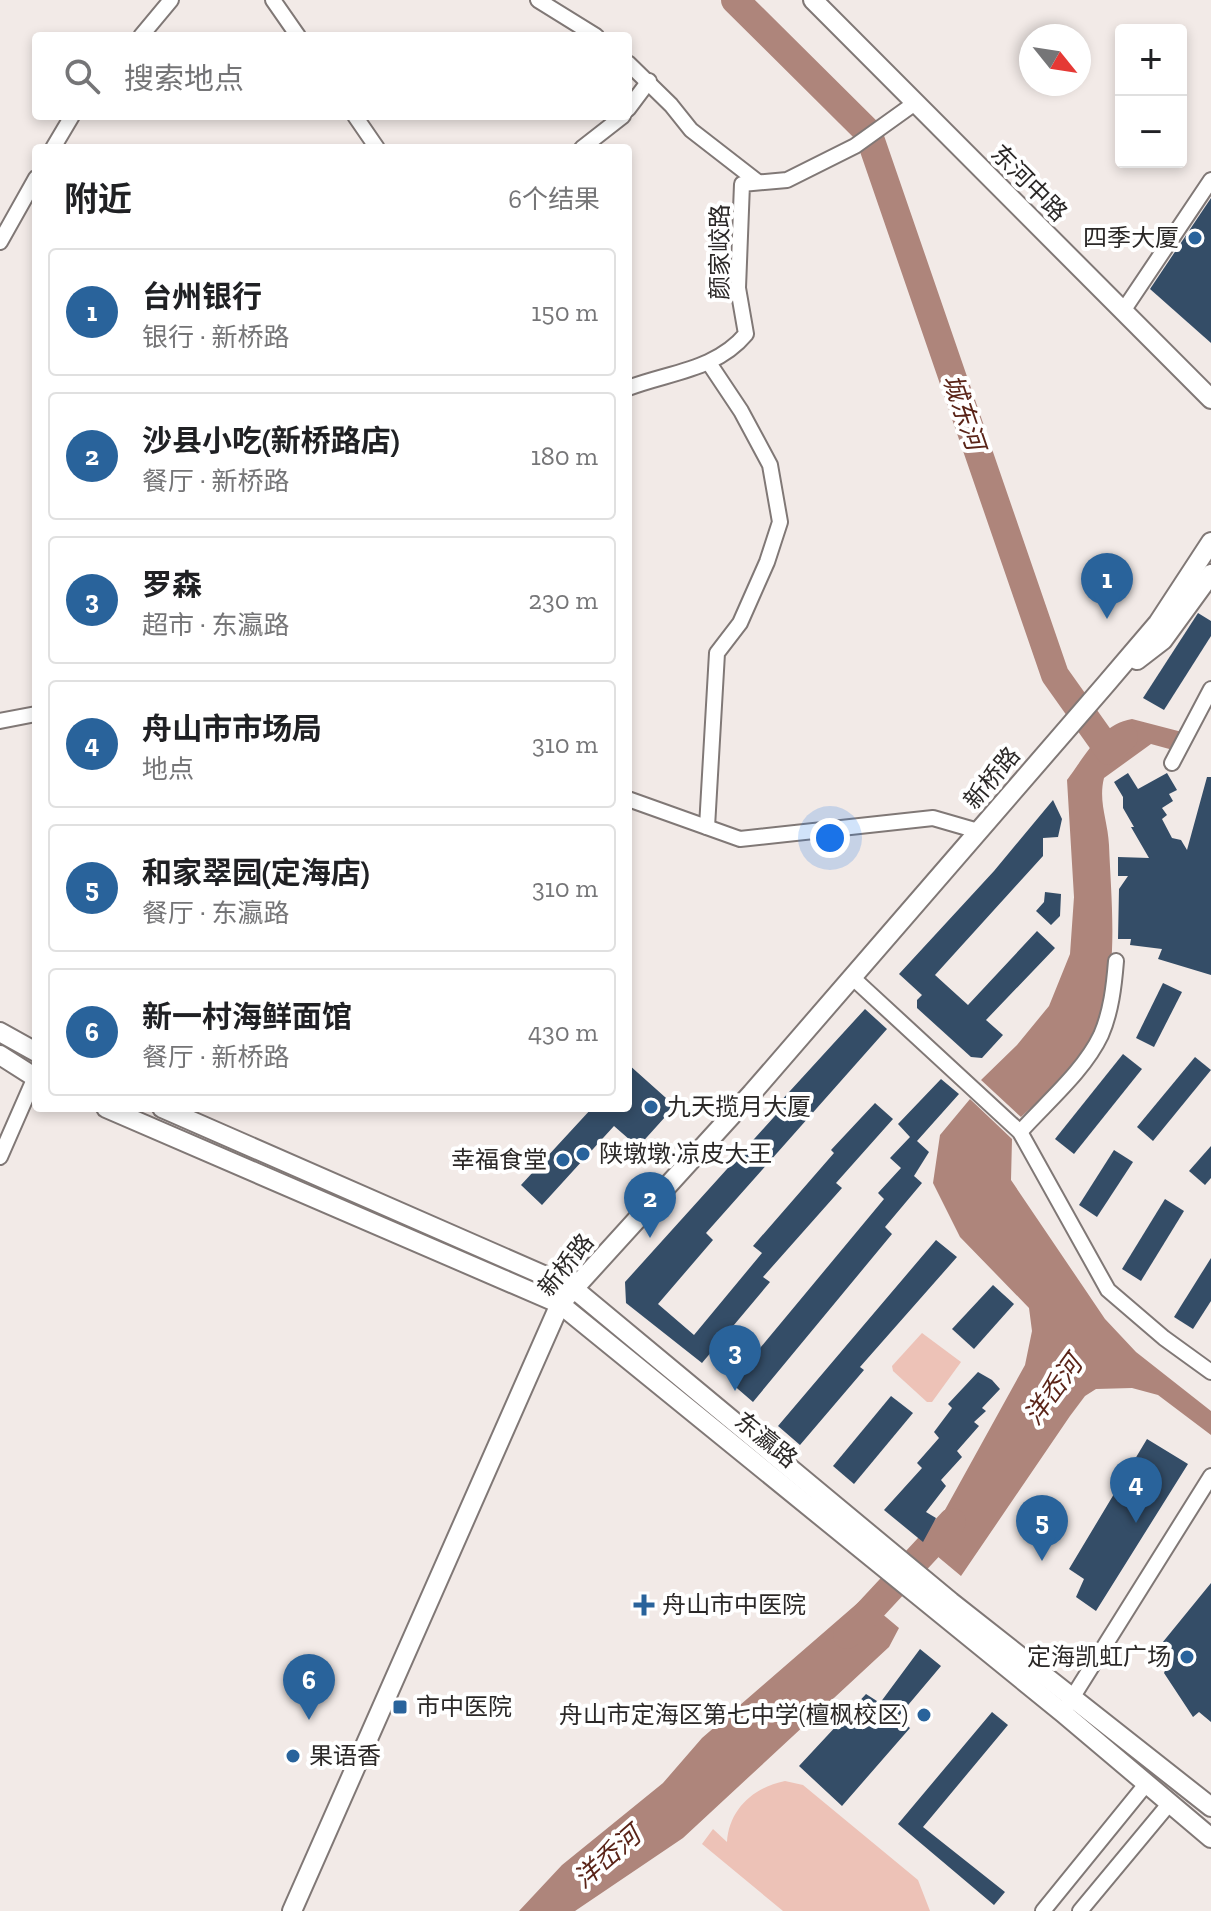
<!DOCTYPE html>
<html lang="zh">
<meta charset="utf-8">
<style>
body{margin:0;font-family:"Zilla Slab","Noto Sans SC",serif;background:#f6f6f6;color:#202124}
.controls{position:absolute;right:24px;top:24px;display:grid;overflow:hidden;border-radius:8px;box-shadow:0 4px 12px #0003}
.controls button{width:72px;height:72px;display:grid;place-items:center;padding:0;border:0;border-bottom:2px solid #e0e0e0;background:#fff;color:#202124;font:40px sans-serif}
.compass{position:absolute;left:1019px;top:24px;width:72px;height:72px;border-radius:50%;background:#fff;box-shadow:0 4px 12px #0003;rotate:120deg}
.you{position:absolute;left:830px;top:838px;width:28px;height:28px;margin:-20px;border:6px solid #fff;border-radius:50%;background:#1a73e8;box-shadow:0 0 0 12px #1a73e833}
.badge{display:grid;place-items:center;width:52px;height:52px;border-radius:50%;background:#29639b;color:#fff;font-size:26px;font-weight:700}
.pin{position:absolute;translate:-50% -66px;filter:drop-shadow(0 2px 4px #0008)}
.pin::after{content:'';position:absolute;top:42px;width:28px;height:24px;background:inherit;clip-path:polygon(0 0,100% 0,50% 100%)}
.list{margin:0;padding:0;list-style:none}
h2{display:flex;justify-content:space-between;align-items:center;height:104px;margin:0;padding:0 32px;font-size:34px}
h2 small{font-size:26px;font-weight:400;color:#757577}
.list li{display:grid;grid-template-columns:52px 1fr auto;gap:24px;align-items:center;box-sizing:border-box;height:128px;margin:0 16px 16px;padding:0 16px;border:2px solid #e0e0e0;border-radius:8px}
.list b{display:block;font-size:30px;white-space:nowrap}
.list p{margin:0;font-size:26px;white-space:nowrap;color:#757577}
.list em{font-size:26px;font-style:normal;color:#757577}
.icon{flex:none;width:44px;height:44px;fill:none;stroke:currentColor;stroke-width:2;stroke-linecap:round;stroke-linejoin:round}
.map{position:relative;flex:none;width:1211px;height:1911px;overflow:hidden}
.search{position:absolute;background:#fff;box-shadow:0 4px 12px #0003;left:32px;top:32px;width:600px;height:88px;display:flex;align-items:center;gap:20px;box-sizing:border-box;padding:0 28px;border-radius:8px;color:#757577;font-size:30px}
.panel{position:absolute;background:#fff;box-shadow:0 4px 12px #0003;left:32px;top:144px;width:600px;height:968px;border-radius:8px}
.map>svg:first-child{display:block}
</style>
<div class="map">
<svg width="1211" height="1911" viewBox="0 0 1211 1911">
<rect width="100%" height="100%" fill="#f2eae7"/>
<g fill="#edc2b7">
<polygon points="922,1333 961,1362 932,1402 927,1402 893,1371 892,1366"/>
<path d="M785,1781l18,4 115,95 12,31h-147l-81,-67 11,-15 14,13c2,-33 27,-55 58,-61z"/>
</g>
<g fill="#ae857b">
<path d="M1132,719l50,13 -9,18 -22,-6 -47,34c-6,24 4,43 5,67 2,52 9,115 -6,166 -11,40 -52,79 -82,106l-40,-37 36,-35 32,-39 21,-52 4,-57 -7,-117c18,-24 34,-56 65,-61z"/>
<polygon points="970,1099 1012,1139 1011,1180 1105,1319 1136,1352 1211,1411 1211,1435 1158,1395 1132,1388 1096,1389 1085,1396 1070,1416 961,1576 925,1546 1025,1365 1032,1331 1029,1308 960,1237 933,1183 940,1135"/>
<polygon points="860,1601 868,1602 899,1628 889,1647 683,1838 575,1911 519,1911 562,1865 663,1783 702,1738"/>
</g>
<g fill="none" stroke-linecap="round" stroke-linejoin="round">
<g stroke="#ae857b" stroke-width="28">
<polyline points="735,0 868,132 1055,675 1109,751 1124,737"/>
<polyline points="847,1635 952,1522"/>
</g>
</g>
<g fill="#344d67">
<polygon points="1211,198 1211,343 1150,289"/>
<polygon points="1198,613 1211,621 1211,636 1164,710 1143,698"/>
<polygon points="1128,773 1138,789 1167,773 1177,790 1169,794 1173,801 1162,808 1167,815 1162,819 1172,838 1181,840 1187,850 1207,777 1211,777 1211,975 1158,959 1162,949 1130,945 1131,939 1118,939 1119,889 1128,876 1118,876 1118,857 1149,858 1131,827 1134,827 1123,808 1123,797 1114,782"/>
<polygon points="1053,800 1062,819 1058,837 1043,838 1043,856 935,975 968,1005 1037,931 1055,948 986,1020 1003,1035 982,1058 971,1057 917,1008 917,1000 922,995 899,974 994,871"/>
<polygon points="1045,892 1061,894 1060,916 1051,925 1036,911 1044,902"/>
<polygon points="1163,983 1182,992 1154,1047 1136,1038"/>
<polygon points="865,1009 887,1029 706,1233 713,1240 658,1304 694,1335 762,1253 753,1246 834,1153 831,1150 875,1103 893,1119 836,1183 842,1188 763,1277 770,1282 702,1363 626,1303 625,1282 783,1107 779,1103"/>
<polygon points="1123,1054 1142,1069 1074,1154 1055,1139"/>
<polygon points="1195,1057 1211,1070 1153,1141 1137,1127"/>
<polygon points="628,1064 675,1106 638,1147 614,1126 542,1205 521,1185 592,1108 628,1108"/>
<polygon points="941,1079 959,1094 917,1141 929,1152 914,1176 922,1183 885,1227 892,1234 753,1402 731,1383 884,1199 878,1193 901,1168 890,1158 910,1137 898,1124"/>
<polygon points="1211,1146 1211,1178 1205,1185 1189,1171"/>
<polygon points="1114,1150 1133,1162 1097,1217 1079,1205"/>
<polygon points="1165,1199 1184,1211 1141,1281 1122,1269"/>
<polygon points="936,1240 957,1257 860,1367 864,1370 800,1445 778,1426"/>
<polygon points="1211,1258 1211,1301 1193,1329 1174,1317"/>
<polygon points="993,1285 1014,1304 974,1349 952,1329"/>
<polygon points="978,1372 992,1380 1000,1389 982,1408 986,1411 974,1422 979,1426 957,1451 962,1457 941,1480 946,1486 926,1512 936,1518 923,1542 884,1510 922,1468 917,1463 939,1438 934,1432 952,1408 948,1404"/>
<polygon points="891,1396 913,1413 854,1484 833,1466"/>
<polygon points="1147,1439 1188,1464 1096,1611 1076,1597 1084,1579 1069,1569"/>
<polygon points="1211,1583 1211,1722 1199,1712 1193,1717 1164,1673 1167,1666 1158,1648"/>
<polygon points="920,1649 941,1666 898,1717 910,1728 842,1806 799,1766 866,1694 880,1703"/>
<polygon points="992,1712 1008,1725 923,1827 1005,1892 994,1905 898,1824"/>
</g>
<g fill="none" stroke-linecap="round" stroke-linejoin="round">
<defs>
<g id="street">
<polyline points="273,0 298,36"/>
<polyline points="538,0 596,36"/>
<polyline points="141,36 171,0"/>
<polyline points="628,63 671,105 691,130 758,182"/>
<polyline points="628,109 649,81"/>
<polyline points="355,116 377,148"/>
<polyline points="53,148 72,116"/>
<polyline points="582,148 623,116"/>
<polyline points="0,242 36,178"/>
<polyline points="1123,311 1211,180"/>
<path d="M628,388c42,-16 88,-18 118,-54l-8,-46 4,-104 45,-4 68,-34 60,-43"/>
<polyline points="0,721 36,714"/>
<polyline points="1172,763 1211,689"/>
<polyline points="628,799 740,839 933,818 978,831"/>
<polyline points="707,827 717,653 740,623 767,562 780,522 770,465 741,411 709,363"/>
<polyline points="853,978 1020,1132 1108,1290 1164,1338 1211,1372"/>
<path d="M1020,1132c27,-30 64,-61 81,-97 10,-23 13,-49 15,-74"/>
<polyline points="0,1157 35,1077"/>
<polyline points="1067,1706 1211,1476"/>
<polyline points="1043,1911 1147,1783"/>
<polyline points="1080,1911 1169,1804"/>
</g>
<g id="secondary">
<polyline points="813,0 1211,399"/>
<polyline points="1137,660 1163,640 1211,574"/>
<polyline points="0,1032 36,1052"/>
<polyline points="0,1055 36,1078"/>
<polyline points="106,1108 560,1304 1063,1713 1211,1838"/>
<polyline points="162,1108 573,1288 951,1602 1211,1807"/>
<polyline points="292,1911 560,1304 752,1093 1106,684 1158,623 1211,542"/>
</g>
</defs>
<use href="#street" stroke="#807876" stroke-width="18"/>
<use href="#secondary" stroke="#807876" stroke-width="22"/>
<use href="#street" stroke="#fff" stroke-width="14"/>
<use href="#secondary" stroke="#fff" stroke-width="18"/>
</g>
<g fill="#29639b" stroke="#fff" stroke-width="3">
<circle cx="1195" cy="238" r="8"/>
<circle cx="651" cy="1107" r="8"/>
<circle cx="583" cy="1154" r="8"/>
<circle cx="563" cy="1160" r="8"/>
<path d="M640 1593h8v8h8v8h-8v8h-8v-8h-8v-8h8z"/>
<circle cx="1187" cy="1657" r="8"/>
<rect x="392" y="1699" width="16" height="16" rx="4"/>
<circle cx="924" cy="1715" r="8"/>
<circle cx="293" cy="1756" r="8"/>
</g>
<g text-anchor="middle" stroke-width="8" stroke-linejoin="round" paint-order="stroke">
<g font-size="24" fill="#2b2827" stroke="#fff">
<text transform="translate(1029 183) rotate(45)" y="8">东河中路</text>
<text transform="translate(720 252) rotate(-90)" y="8">颜家峧路</text>
<text transform="translate(992 778) rotate(-50)" y="8">新桥路</text>
<text transform="translate(566 1265) rotate(-51)" y="8">新桥路</text>
<text transform="translate(766 1440) rotate(39)" y="8">东瀛路</text>
</g>
<g font-size="24" fill="#2b2827" stroke="#fff" text-anchor="start">
<text x="1179" y="246" text-anchor="end">四季大厦</text>
<text x="667" y="1115">九天揽月大厦</text>
<text x="599" y="1162">陕墩墩·凉皮大王</text>
<text x="547" y="1168" text-anchor="end">幸福食堂</text>
<text x="662" y="1613">舟山市中医院</text>
<text x="1171" y="1665" text-anchor="end">定海凯虹广场</text>
<text x="416" y="1715">市中医院</text>
<text x="908" y="1723" text-anchor="end">舟山市定海区第七中学(檀枫校区)</text>
<text x="309" y="1764">果语香</text>
</g>
<g font-size="26" font-style="italic" fill="#5a2418" stroke="#fff">
<text transform="translate(964 412) rotate(71)" y="9">城东河</text>
<text transform="translate(1053 1390) rotate(-54)" y="9">洋岙河</text>
<text transform="translate(607 1857) rotate(-41)" y="9">洋岙河</text>
</g>
</g>
</svg>
<div class="controls">
<button>+</button>
<button>−</button>
</div>
<svg class="compass" viewBox="-18 -18 36 36"><path d="M0-13l5 13h-10z" fill="#e53935"/><path d="M0 13l5-13h-10z" fill="#757577"/></svg>
<div class="you"></div>
<div class="pin badge" style="left:1107px;top:619px">1</div>
<div class="pin badge" style="left:650px;top:1238px">2</div>
<div class="pin badge" style="left:735px;top:1391px">3</div>
<div class="pin badge" style="left:1136px;top:1523px">4</div>
<div class="pin badge" style="left:1042px;top:1561px">5</div>
<div class="pin badge" style="left:309px;top:1720px">6</div>
<div class="search"><svg class="icon" aria-label="search" viewBox="0 0 24 24"><circle cx="10" cy="10" r="6"/><path d="M15 15l6 6"/></svg>搜索地点</div>
<section class="panel">
<h2>附近<small>6个结果</small></h2>
<ul class="list">
<li><span class="badge">1</span><div><b>台州银行</b><p>银行 · 新桥路</p></div><em>150 m</em></li>
<li><span class="badge">2</span><div><b>沙县小吃(新桥路店)</b><p>餐厅 · 新桥路</p></div><em>180 m</em></li>
<li><span class="badge">3</span><div><b>罗森</b><p>超市 · 东瀛路</p></div><em>230 m</em></li>
<li><span class="badge">4</span><div><b>舟山市市场局</b><p>地点</p></div><em>310 m</em></li>
<li><span class="badge">5</span><div><b>和家翠园(定海店)</b><p>餐厅 · 东瀛路</p></div><em>310 m</em></li>
<li><span class="badge">6</span><div><b>新一村海鲜面馆</b><p>餐厅 · 新桥路</p></div><em>430 m</em></li>
</ul>
</section>
</div>
